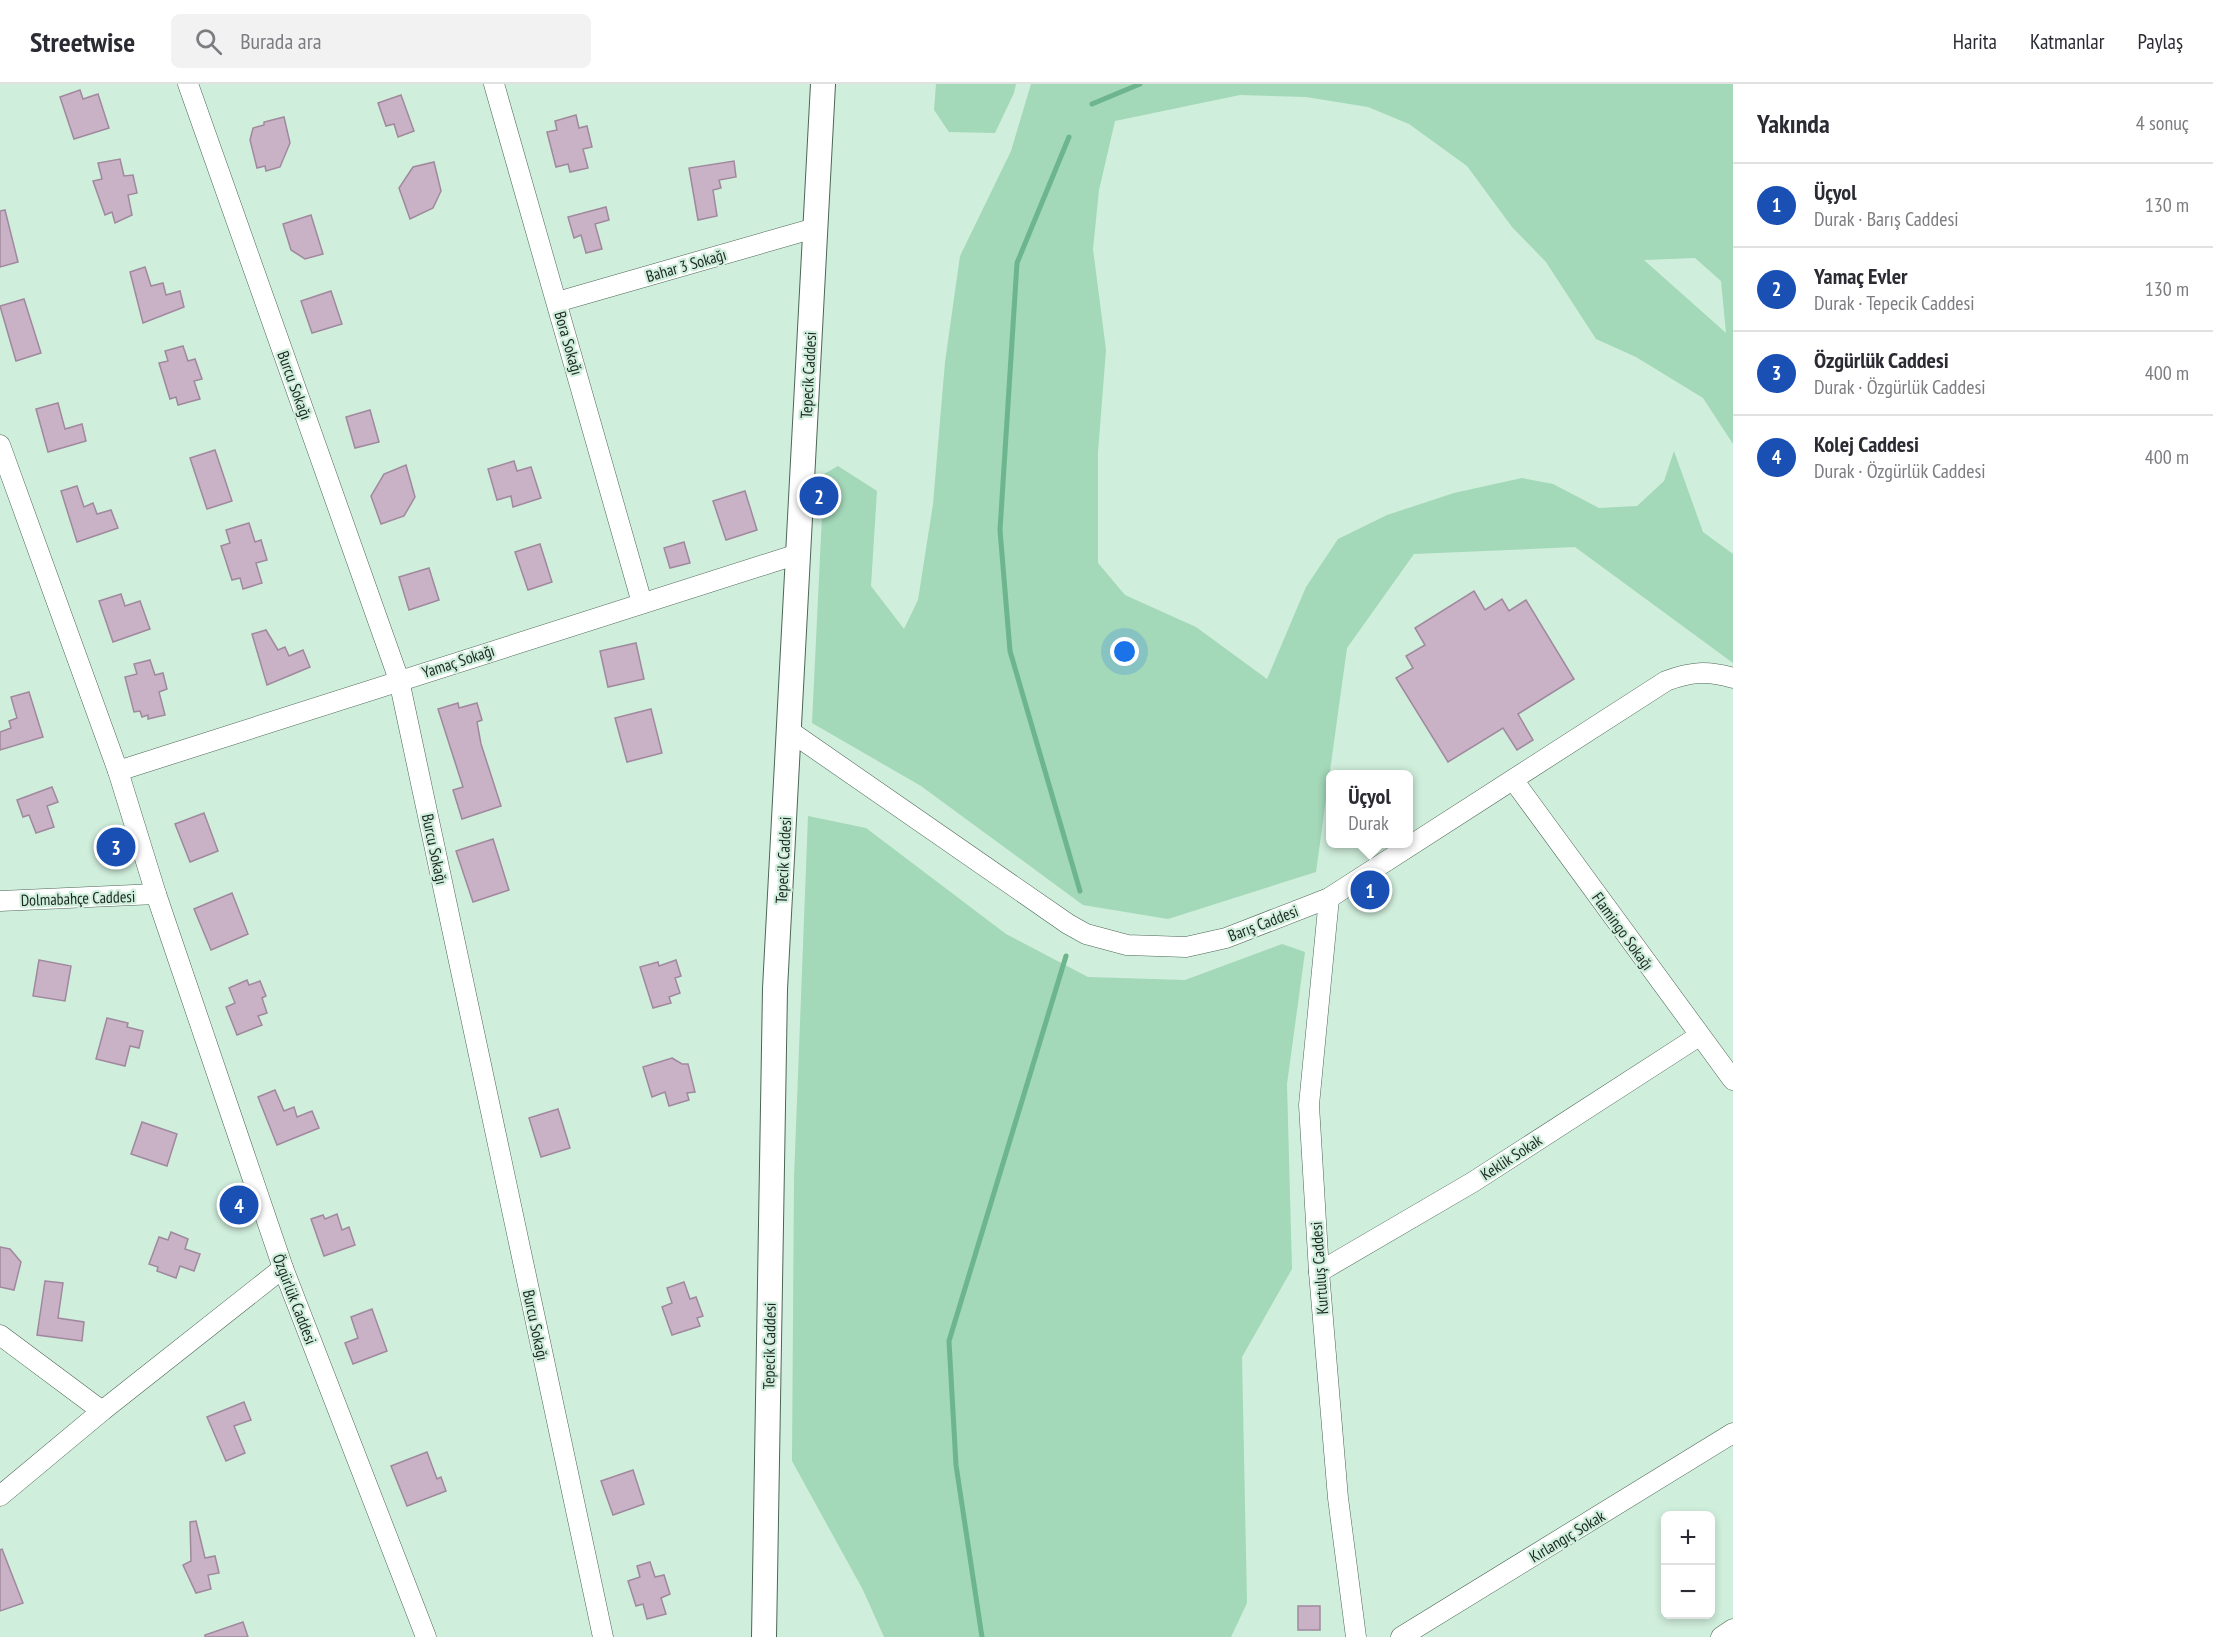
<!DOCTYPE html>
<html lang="tr">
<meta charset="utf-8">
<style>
body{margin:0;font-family:"PT Sans Narrow",sans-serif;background:#f2f2f3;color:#2b2b33}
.controls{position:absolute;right:18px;bottom:18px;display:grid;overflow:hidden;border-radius:9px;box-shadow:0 3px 9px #0003}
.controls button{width:54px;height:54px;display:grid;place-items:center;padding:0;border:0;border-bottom:2px solid #e1e1e2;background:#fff;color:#2b2b33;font:30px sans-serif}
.you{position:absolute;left:1125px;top:568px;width:21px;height:21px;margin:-15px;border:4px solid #fff;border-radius:50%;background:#1a73e8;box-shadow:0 0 0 9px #1a73e833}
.badge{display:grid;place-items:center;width:39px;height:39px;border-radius:50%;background:#1a73e8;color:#fff;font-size:20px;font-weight:700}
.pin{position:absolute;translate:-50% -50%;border:3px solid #fff;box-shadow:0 2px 6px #0006}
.popup{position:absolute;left:1326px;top:686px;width:87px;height:78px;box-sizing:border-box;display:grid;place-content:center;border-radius:9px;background:#fff;filter:drop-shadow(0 2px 4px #0005);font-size:20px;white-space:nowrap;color:#7c7c81}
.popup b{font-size:22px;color:#2b2b33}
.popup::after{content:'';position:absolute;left:50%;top:100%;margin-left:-12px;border:12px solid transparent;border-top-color:#fff}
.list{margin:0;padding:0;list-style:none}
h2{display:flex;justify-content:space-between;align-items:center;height:78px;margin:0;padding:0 24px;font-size:26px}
h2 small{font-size:20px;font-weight:400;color:#7c7c81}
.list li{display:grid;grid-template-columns:39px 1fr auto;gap:18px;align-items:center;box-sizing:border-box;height:84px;padding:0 24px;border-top:2px solid #e1e1e2}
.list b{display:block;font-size:22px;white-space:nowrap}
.list p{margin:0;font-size:20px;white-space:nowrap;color:#7c7c81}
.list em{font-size:20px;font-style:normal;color:#7c7c81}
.icon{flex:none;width:33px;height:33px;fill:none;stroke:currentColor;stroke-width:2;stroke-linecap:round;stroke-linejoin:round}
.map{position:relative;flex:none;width:1733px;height:1553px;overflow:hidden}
header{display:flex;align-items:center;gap:36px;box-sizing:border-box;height:84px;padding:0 30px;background:#fff;border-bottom:2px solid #e1e1e2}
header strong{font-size:28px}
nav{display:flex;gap:33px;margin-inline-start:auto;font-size:21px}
.search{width:420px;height:54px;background:#f2f2f3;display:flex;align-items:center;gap:15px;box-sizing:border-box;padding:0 21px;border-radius:9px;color:#7c7c81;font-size:22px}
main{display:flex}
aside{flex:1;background:#fff}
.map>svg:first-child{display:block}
</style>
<header>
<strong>Streetwise</strong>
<div class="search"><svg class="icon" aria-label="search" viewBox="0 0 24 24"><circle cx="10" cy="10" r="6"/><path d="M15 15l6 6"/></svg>Burada ara</div>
<nav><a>Harita</a><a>Katmanlar</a><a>Paylaş</a></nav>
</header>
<main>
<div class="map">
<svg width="1733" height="1553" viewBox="0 0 1733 1553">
<rect width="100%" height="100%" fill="#d0eedc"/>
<g fill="#a3d8b9" fill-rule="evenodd">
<polygon points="936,0 1016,0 1014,9 995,49 949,48 934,26"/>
<path d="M1031,0h702v360l-30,-46 -67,-41 -40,-18 -50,-77 -34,-35 -45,-61 -58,-42 -41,-17 -62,-10 -66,-2 -125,26 -16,69 -6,59 13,101 -8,102v111l27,32 71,32 71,52 39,-92 32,-48 49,-24 67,-22 68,-15 31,6 46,24 38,-2 27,-25 10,-30 29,81 30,22v109l-158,-116 -161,7 -67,94 -31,224 -148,47 -85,-14 -162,-119 -109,-63 12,-249 14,-8 39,25 -6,95 33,43 14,-29 15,-96 12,-142 15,-106 51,-105zM1695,174l26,23 5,52 -82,-73z"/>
<polygon points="808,732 866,744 1006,850 1088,893 1185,896 1282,860 1305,868 1287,1000 1292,1185 1242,1273 1247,1519 1231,1553 884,1553 863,1506 792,1377 794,1094"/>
</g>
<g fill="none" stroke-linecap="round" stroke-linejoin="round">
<g stroke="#6db58d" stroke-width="5">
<polyline points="1092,20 1140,0"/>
<polyline points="1069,53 1017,179 1000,446 1010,567 1080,807"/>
<polyline points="982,1553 956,1381 949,1257 1066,872"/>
</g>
</g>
<g fill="#c9b1c6" stroke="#a0899d" stroke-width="1.5">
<polygon points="80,6 83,15 98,10 109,44 74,55 60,13"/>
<polygon points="401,11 414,47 398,53 394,40 386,42 378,19"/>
<polygon points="576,31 579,44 587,42 592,63 583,65 588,84 570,88 568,80 556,83 547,48 557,46 555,37"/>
<polygon points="284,33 290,59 280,83 266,87 265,82 257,84 250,56 253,44 264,41 264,38"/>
<polygon points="120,75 124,92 133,91 137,109 128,111 132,131 115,139 112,128 105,131 93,97 102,95 98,79"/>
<polygon points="734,77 736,93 719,96 721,104 713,106 717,132 698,136 689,84"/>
<polygon points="434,78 441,107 433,124 410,135 399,104 413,83"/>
<polygon points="606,123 609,136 595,140 602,165 586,169 581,151 574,154 568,133"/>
<polygon points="5,126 18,178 0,183 0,127"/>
<polygon points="311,131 323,170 305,175 291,166 283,140"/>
<polygon points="145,183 151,202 163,199 166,211 180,207 184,223 143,239 130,188"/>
<polygon points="331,207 342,240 312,249 301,217"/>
<polygon points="24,215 41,269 16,277 0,222"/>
<polygon points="183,262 188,277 195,275 202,295 194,297 200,315 178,321 176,313 170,315 159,279 168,277 165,267"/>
<polygon points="58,319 65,345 82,340 86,357 48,368 36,325"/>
<polygon points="370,326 379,358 355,364 346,333"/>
<polygon points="215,366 232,417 207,425 190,374"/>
<polygon points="514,377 517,387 531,383 541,414 513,423 511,412 497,416 488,385"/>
<polygon points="406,381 415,413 404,432 381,440 371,412 384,390"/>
<polygon points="77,402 84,423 93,419 97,430 111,426 118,444 77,458 61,407"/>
<polygon points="745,407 757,446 726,456 713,417"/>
<polygon points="249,439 255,458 261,456 267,476 256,479 262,499 243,505 240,494 232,496 221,462 230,459 226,446"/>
<polygon points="684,458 690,479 670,484 664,464"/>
<polygon points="540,460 552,498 528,506 515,468"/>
<polygon points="429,484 439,516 409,526 399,493"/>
<polygon points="1474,507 1485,526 1502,515 1509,527 1526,516 1574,595 1518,630 1533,656 1517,666 1503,644 1448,678 1396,594 1413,584 1406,572 1425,561 1415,544"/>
<polygon points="121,510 125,522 140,517 150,545 113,558 99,517"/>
<polygon points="266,546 278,566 285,563 289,572 303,566 310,583 267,601 252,550"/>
<polygon points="636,559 644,595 608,603 600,567"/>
<polygon points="150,576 155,591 163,589 167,605 159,608 165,631 148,635 148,631 142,633 140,627 134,628 125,593 137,590 134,580"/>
<polygon points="29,608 43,653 0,666 0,648 11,644 9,637 17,634 11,613"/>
<polygon points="458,619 459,624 477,619 482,636 477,638 481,660 501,722 462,735 453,706 463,703 438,625"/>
<polygon points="651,625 662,669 627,678 615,634"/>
<polygon points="52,703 58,718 47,722 54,743 36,749 29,731 23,733 17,716"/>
<polygon points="204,729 218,767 190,778 175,740"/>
<polygon points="493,755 509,806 473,818 456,767"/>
<polygon points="232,809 248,850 211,866 194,825"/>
<polygon points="39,876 71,882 65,917 33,912"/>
<polygon points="676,876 681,892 675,894 680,909 669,913 671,919 653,924 640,883 658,878 659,882"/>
<polygon points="247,896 249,901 260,897 266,912 262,914 267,929 258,932 262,941 237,951 226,923 235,919 229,904"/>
<polygon points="107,934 128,939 127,943 143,947 139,964 130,962 125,982 96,975"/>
<polygon points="672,974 682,980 688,980 695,1008 687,1009 689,1016 669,1022 665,1008 652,1013 643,983"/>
<polygon points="275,1006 284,1027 294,1023 297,1033 312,1027 319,1044 277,1061 258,1013"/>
<polygon points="558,1025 570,1064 541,1073 529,1034"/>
<polygon points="142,1038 177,1050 167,1082 131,1070"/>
<polygon points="337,1130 342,1146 349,1143 355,1161 324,1172 311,1135 323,1131 325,1135"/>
<polygon points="171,1148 188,1155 185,1165 200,1170 194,1187 180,1182 176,1194 157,1187 158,1183 149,1180 159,1153 168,1156"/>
<polygon points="0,1163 10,1165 21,1178 14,1206 0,1203"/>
<polygon points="45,1197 63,1199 58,1234 84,1238 82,1257 37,1251"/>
<polygon points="684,1198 690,1215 696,1213 703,1232 697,1234 700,1242 672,1251 662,1223 672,1219 667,1204"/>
<polygon points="372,1225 387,1267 353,1280 345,1259 358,1254 351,1233"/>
<polygon points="244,1318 251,1336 234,1342 245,1369 226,1377 207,1333"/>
<polygon points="427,1368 437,1395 441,1393 446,1407 407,1422 391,1382"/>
<polygon points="633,1386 644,1420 613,1431 601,1397"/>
<polygon points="196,1437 205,1474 215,1472 219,1489 208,1491 211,1505 196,1509 183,1481 191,1477 190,1438"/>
<polygon points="2,1465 23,1519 0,1527 0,1466"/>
<polygon points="650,1478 655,1493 664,1491 670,1510 661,1514 666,1530 647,1535 643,1520 636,1522 628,1497 640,1493 637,1482"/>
<rect x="1298" y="1522" width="22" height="24"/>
<polygon points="243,1538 248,1553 205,1553 205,1551"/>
</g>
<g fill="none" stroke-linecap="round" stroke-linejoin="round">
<defs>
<g id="minor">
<polyline points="188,0 399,596 603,1553"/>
<polyline points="494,0 642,519"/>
<polyline points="557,218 815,144"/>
<polyline points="0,361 118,687 156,810 283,1184 426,1553"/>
<path d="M791,648l277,192 18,10 41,11 59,2 40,-9 103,-40 337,-217c24,-9 41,-11 67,-3"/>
<polyline points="118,687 798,470"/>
<polyline points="1514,697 1733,996"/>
<polyline points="1329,814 1309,1021 1319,1188 1338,1414 1356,1553"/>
<polyline points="0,817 156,810"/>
<polyline points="1319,1188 1473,1098 1699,952"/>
<polyline points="0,1251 102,1327"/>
<polyline points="0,1412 102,1327 283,1184"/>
<polyline points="1401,1553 1733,1349"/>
<polyline points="1721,1553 1733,1545"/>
</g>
<polyline id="tertiary" points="764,1553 775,905 823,0"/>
</defs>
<use href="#minor" stroke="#4c6656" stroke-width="21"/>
<use href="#tertiary" stroke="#4c6656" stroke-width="26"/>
<use href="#minor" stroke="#fff" stroke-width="20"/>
<use href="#tertiary" stroke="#fff" stroke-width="24"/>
</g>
<g text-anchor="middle" stroke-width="4.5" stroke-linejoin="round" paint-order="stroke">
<g font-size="16" fill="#1c2721" stroke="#d0eedc">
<text transform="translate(686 181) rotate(-16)" y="6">Bahar 3 Sokağı</text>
<text transform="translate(569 259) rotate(74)" y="6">Bora Sokağı</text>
<text transform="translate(808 291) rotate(-87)" y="6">Tepecik Caddesi</text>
<text transform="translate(295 301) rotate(70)" y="6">Burcu Sokağı</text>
<text transform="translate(458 577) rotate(-18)" y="6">Yamaç Sokağı</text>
<text transform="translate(435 765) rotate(78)" y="6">Burcu Sokağı</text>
<text transform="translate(783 776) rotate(-87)" y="6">Tepecik Caddesi</text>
<text transform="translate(78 814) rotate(-2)" y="6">Dolmabahçe Caddesi</text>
<text transform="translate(1263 839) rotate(-21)" y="6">Barış Caddesi</text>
<text transform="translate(1623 847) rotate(54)" y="6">Flamingo Sokağı</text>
<text transform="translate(1511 1073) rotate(-33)" y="6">Keklik Sokak</text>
<text transform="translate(1319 1184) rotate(-94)" y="6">Kurtuluş Caddesi</text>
<text transform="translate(295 1215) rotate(69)" y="6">Özgürlük Caddesi</text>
<text transform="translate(536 1241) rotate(78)" y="6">Burcu Sokağı</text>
<text transform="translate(769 1262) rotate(-89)" y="6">Tepecik Caddesi</text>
<text transform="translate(1567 1452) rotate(-31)" y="6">Kırlangıç Sokak</text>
</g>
</g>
</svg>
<div class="controls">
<button>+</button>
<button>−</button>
</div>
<div class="you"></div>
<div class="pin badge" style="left:1370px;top:806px;background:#1a4fb4">1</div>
<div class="popup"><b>Üçyol</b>Durak</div>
<div class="pin badge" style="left:819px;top:412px;background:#1a4fb4">2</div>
<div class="pin badge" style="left:116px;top:763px;background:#1a4fb4">3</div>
<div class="pin badge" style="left:239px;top:1121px;background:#1a4fb4">4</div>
</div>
<aside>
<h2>Yakında<small>4 sonuç</small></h2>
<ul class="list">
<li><span class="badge" style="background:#1a4fb4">1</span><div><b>Üçyol</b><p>Durak · Barış Caddesi</p></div><em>130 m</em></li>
<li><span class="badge" style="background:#1a4fb4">2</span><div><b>Yamaç Evler</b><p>Durak · Tepecik Caddesi</p></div><em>130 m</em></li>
<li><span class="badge" style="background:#1a4fb4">3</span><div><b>Özgürlük Caddesi</b><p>Durak · Özgürlük Caddesi</p></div><em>400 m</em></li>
<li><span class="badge" style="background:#1a4fb4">4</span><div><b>Kolej Caddesi</b><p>Durak · Özgürlük Caddesi</p></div><em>400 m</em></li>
</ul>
</aside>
</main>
